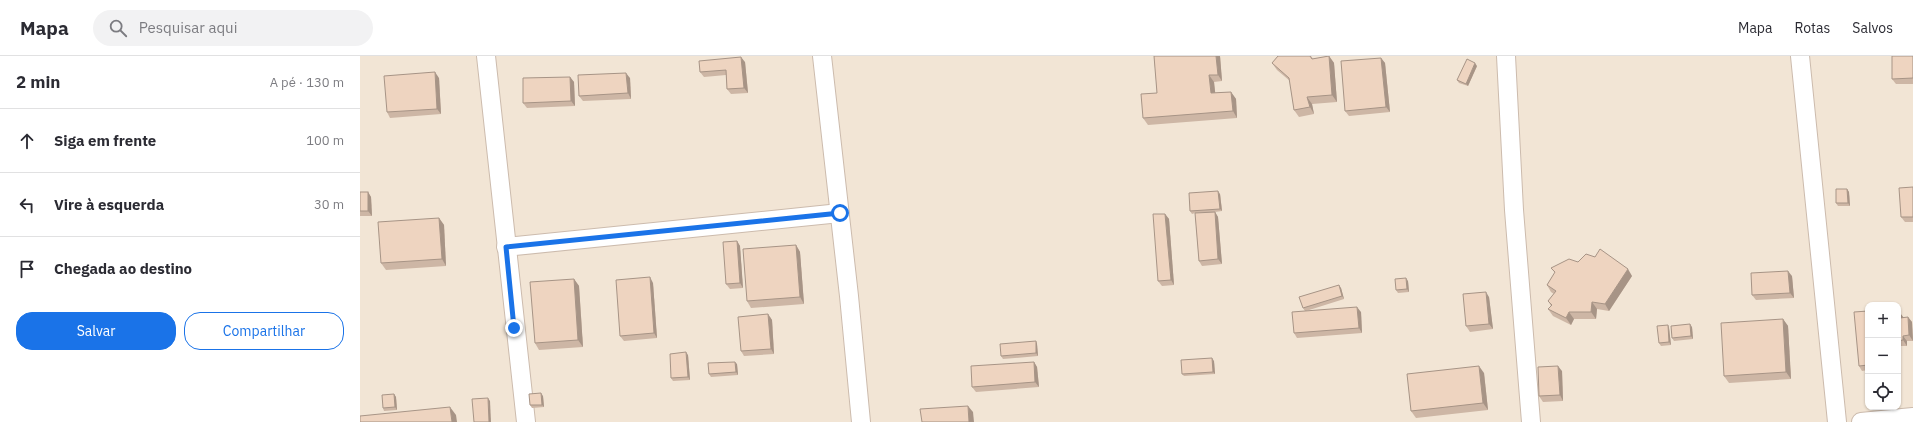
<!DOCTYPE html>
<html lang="pt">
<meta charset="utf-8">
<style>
body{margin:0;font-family:"IBM Plex Sans",sans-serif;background:#f2f2f3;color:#2b2b33}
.controls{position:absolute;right:12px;bottom:12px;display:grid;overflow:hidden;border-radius:8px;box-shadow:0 1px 3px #0004}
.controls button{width:36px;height:36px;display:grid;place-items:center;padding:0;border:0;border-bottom:1px solid #e1e1e2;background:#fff;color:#2b2b33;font:20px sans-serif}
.stop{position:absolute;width:12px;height:12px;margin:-9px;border:3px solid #1a73e8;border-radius:50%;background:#fff}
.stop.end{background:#1a73e8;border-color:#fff;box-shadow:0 1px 4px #0008}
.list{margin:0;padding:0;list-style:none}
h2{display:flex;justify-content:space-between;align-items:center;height:52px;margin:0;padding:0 16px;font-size:17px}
h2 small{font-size:13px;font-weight:400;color:#7c7c81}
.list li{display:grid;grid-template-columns:26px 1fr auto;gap:12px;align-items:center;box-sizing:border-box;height:64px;padding:0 16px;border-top:1px solid #e1e1e2}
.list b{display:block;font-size:15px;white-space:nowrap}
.list em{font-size:13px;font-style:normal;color:#7c7c81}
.actions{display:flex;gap:8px;padding:12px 16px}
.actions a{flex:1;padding:9px 0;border:1px solid #1a73e8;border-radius:16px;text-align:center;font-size:14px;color:#1a73e8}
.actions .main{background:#1a73e8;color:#fff}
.icon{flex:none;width:22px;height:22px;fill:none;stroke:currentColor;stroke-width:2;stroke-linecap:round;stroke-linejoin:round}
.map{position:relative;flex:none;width:1553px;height:366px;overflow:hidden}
header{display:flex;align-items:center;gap:24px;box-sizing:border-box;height:56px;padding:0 20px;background:#fff;border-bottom:1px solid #e1e1e2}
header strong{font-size:19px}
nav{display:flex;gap:22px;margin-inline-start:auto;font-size:14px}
.search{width:280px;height:36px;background:#f2f2f3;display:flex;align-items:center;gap:10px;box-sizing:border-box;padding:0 14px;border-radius:22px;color:#7c7c81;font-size:15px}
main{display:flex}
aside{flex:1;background:#fff}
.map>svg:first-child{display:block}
</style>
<header>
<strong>Mapa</strong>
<div class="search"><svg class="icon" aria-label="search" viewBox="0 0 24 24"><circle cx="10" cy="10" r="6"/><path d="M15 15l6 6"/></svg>Pesquisar aqui</div>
<nav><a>Mapa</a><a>Rotas</a><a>Salvos</a></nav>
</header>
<main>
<aside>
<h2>2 min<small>A pé · 130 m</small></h2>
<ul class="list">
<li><svg class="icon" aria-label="ahead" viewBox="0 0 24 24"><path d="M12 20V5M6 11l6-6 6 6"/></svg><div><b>Siga em frente</b></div><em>100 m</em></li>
<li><svg class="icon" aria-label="left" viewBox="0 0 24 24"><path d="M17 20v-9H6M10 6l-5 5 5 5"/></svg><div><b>Vire à esquerda</b></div><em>30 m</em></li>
<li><svg class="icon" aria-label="arrive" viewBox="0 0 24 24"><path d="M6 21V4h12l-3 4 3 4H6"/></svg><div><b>Chegada ao destino</b></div></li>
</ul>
<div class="actions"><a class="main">Salvar</a><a>Compartilhar</a></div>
</aside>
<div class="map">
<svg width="1553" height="366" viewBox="0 0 1553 366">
<rect width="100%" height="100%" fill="#fbf3e6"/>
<path fill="#f2e5d5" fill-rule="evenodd" d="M0,0h1553v366h-1553zM1508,249h30v102h-30z"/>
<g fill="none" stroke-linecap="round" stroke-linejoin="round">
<defs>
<g id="street">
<polyline points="126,0 166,366"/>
<polyline points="462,0 489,240 501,366"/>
<polyline points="1146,0 1154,154 1171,366"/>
<polyline points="1440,0 1477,366"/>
<polyline points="146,191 480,157"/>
<polyline points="1501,366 1553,361"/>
</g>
</defs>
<use href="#street" stroke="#ccbbad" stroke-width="20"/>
<use href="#street" stroke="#fff" stroke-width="18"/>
</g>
<g fill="#cdb6a5">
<polygon points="794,0 860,0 862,25 854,26 855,37 871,36 876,43 877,62 788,69 783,62 797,37"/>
<polygon points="918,0 951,0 953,3 969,0 974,7 977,46 952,48 954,58 939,61 934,54 930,25 917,14 912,7"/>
<polygon points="1553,0 1553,28 1536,28 1532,23"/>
<polygon points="1021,2 1025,7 1030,56 989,60 985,55"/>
<polygon points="385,6 388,37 371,38 367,33 366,19 344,21 340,16"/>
<polygon points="1117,10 1108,30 1099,27 1097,24"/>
<polygon points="210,21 214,26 215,50 167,52 163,47"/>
<polygon points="79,22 81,58 30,62 27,56"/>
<polygon points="270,22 271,43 223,45 219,40"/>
<polygon points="1553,131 1553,166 1545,166 1541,161"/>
<polygon points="1487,133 1489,136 1490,150 1478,150 1476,147"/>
<polygon points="0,136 8,136 11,141 12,160 0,160"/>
<polygon points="860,138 862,155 855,156 858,161 862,208 842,210 839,205 835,157 832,158 830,155"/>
<polygon points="805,158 809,163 814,229 802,230 798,225"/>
<polygon points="79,162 84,169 86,210 26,214 21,207"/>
<polygon points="377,185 380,190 383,232 370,233 366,228"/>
<polygon points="436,189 440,196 444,248 391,252 387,245"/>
<polygon points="1218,206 1272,220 1249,255 1237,253 1236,263 1214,263 1211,269 1193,260 1188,253 1191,250 1188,245 1194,238 1191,236 1187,229 1195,217 1191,212"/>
<polygon points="1432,220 1434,242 1396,244 1392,239"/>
<polygon points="214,223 219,230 223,291 179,294 175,287"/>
<polygon points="1048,225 1049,236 1038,237 1036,234"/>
<polygon points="293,227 297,282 264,285 260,280"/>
<polygon points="981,232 984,243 946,255 1001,256 1002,277 937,282 934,277 945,255 943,252"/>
<polygon points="1129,241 1133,273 1110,276 1106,270"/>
<polygon points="1508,255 1508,314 1502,315 1499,310"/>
<polygon points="1538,257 1543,262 1548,261 1552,266 1553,285 1547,285 1547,290 1539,290 1538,289"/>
<polygon points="408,258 412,264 414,298 384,300 381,295"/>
<polygon points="1423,263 1428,270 1431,323 1369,327 1364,320"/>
<polygon points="1308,269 1309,272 1311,289 1301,290 1299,287"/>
<polygon points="1332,271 1333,283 1314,285 1312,282"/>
<polygon points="676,285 677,288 678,300 643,303 641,300"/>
<polygon points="328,299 330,324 313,325 311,322"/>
<polygon points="854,305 855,318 824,320 822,318"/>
<polygon points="674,306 677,311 679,331 616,336 612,331"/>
<polygon points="377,308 378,319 351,321 349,318"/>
<polygon points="1202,315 1203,345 1183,346 1179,340"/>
<polygon points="1124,317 1128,354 1056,362 1051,355"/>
<polygon points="34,338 36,341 37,354 24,355 23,352"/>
<polygon points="183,340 184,351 172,352 170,349"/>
</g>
<g fill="#a79486">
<polygon points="856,0 860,0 862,25 858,19"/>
<polygon points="969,0 974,7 977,46 972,39"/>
<polygon points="381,1 385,6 388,37 384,32"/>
<polygon points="1021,2 1025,7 1030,56 1026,51"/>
<polygon points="1115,7 1117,10 1108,30 1106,28"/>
<polygon points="75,16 79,22 81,58 77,53"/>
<polygon points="266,17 270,22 271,43 268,37"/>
<polygon points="849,19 854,26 856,44 851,37"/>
<polygon points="210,21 214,26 215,50 211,45"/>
<polygon points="871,36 876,43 877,62 873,55"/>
<polygon points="947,41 952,48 954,58 950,51"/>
<polygon points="1487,133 1489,136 1490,150 1488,147"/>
<polygon points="858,135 860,138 862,155 860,153"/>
<polygon points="8,136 11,141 12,160 8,155"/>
<polygon points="855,156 858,161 862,208 858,203"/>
<polygon points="805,158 809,163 814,229 811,224"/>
<polygon points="79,162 84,169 86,210 82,203"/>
<polygon points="377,185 380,190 383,232 380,227"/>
<polygon points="436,189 440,196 444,248 440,241"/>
<polygon points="1268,213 1272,220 1249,255 1245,248"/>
<polygon points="1428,215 1432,220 1434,242 1430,237"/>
<polygon points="290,221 293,227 297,282 294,277"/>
<polygon points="1046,222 1048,225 1049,236 1047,233"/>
<polygon points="214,223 219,230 223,291 218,284"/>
<polygon points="979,229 981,232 984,243 982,240"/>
<polygon points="1126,236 1129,241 1133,273 1129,268"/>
<polygon points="1232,246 1237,253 1236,263 1231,256"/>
<polygon points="997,251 1001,256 1002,277 999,272"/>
<polygon points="1209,256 1214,263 1211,269 1206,262"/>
<polygon points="1540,257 1544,262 1540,262"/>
<polygon points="408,258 412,264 414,298 411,293"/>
<polygon points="1548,261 1552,266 1553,285 1549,279"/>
<polygon points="1423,263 1428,270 1431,323 1426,316"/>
<polygon points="1330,268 1332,271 1333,283 1331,280"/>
<polygon points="1308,269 1309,272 1311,289 1309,286"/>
<polygon points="1543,280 1547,285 1547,290 1543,284"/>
<polygon points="676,285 677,288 678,300 676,297"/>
<polygon points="326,296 328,299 330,324 328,321"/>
<polygon points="852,302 854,305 855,318 853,316"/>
<polygon points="375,306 377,308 378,319 376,316"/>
<polygon points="674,306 677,311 679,331 675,326"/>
<polygon points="1119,310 1124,317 1128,354 1123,347"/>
<polygon points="1198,310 1202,315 1203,345 1200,339"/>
<polygon points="181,337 183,340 184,351 182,349"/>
<polygon points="34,338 36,341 37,354 35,351"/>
<polygon points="128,342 130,345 131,366 129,366"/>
<polygon points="608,350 613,356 614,366 609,366"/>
<polygon points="90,351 96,359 97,366 92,366"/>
</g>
<g fill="#eed4c0" stroke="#a79486">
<polygon points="794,0 856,0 858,19 849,19 851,37 871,36 873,55 783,62 781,38 797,37"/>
<polygon points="918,0 950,0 952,3 969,0 972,39 947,41 950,51 934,54 929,22 912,7"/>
<polygon points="1532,0 1553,0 1553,22 1532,23"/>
<polygon points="381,1 384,32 367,33 366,14 340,16 339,5"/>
<polygon points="1021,2 1026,51 985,55 981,5"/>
<polygon points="1107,3 1115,7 1106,28 1097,24"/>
<polygon points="75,16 77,53 27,56 24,20"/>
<polygon points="266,17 268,37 219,40 218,19"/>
<polygon points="210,21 211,45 163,47 163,22"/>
<polygon points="1553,131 1553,161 1541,161 1539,132"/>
<polygon points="1476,133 1487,133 1488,147 1476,147"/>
<polygon points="858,135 860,153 830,155 829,137"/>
<rect x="0" y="136" width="8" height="19"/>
<polygon points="855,156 858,203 839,205 835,157"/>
<polygon points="793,158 805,158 811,224 798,225"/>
<polygon points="79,162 82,203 21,207 18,166"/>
<polygon points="377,185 380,227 366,228 363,186"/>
<polygon points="436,189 440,241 387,245 383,193"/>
<polygon points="1240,193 1268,213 1245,248 1232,246 1231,256 1209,256 1206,262 1188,253 1192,249 1188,245 1196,235 1187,229 1195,216 1191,212 1209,203 1218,206 1226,198 1235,201"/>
<polygon points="1428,215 1430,237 1392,239 1391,217"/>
<polygon points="290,221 294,277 260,280 256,224"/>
<polygon points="1046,222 1047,233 1036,234 1035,223"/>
<polygon points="214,223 218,284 175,287 170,226"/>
<polygon points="979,229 982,240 943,252 939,241"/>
<polygon points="1126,236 1129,268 1106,270 1103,238"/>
<polygon points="997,251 999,272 934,277 932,256"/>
<polygon points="1508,255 1508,309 1499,310 1494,256"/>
<polygon points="1538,257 1540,257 1540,262 1548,261 1549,279 1543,280 1543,284 1538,285"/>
<polygon points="408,258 411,293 381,295 378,261"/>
<polygon points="1423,263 1426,316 1364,320 1361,267"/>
<polygon points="1330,268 1331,280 1312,282 1311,270"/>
<polygon points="1308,269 1309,286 1299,287 1297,270"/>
<polygon points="676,285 676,297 641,300 640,288"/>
<polygon points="326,296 328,321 311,322 310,298"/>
<polygon points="852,302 853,316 822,318 821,304"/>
<polygon points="375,306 376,316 349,318 348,307"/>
<polygon points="674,306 675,326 612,331 611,310"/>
<polygon points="1119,310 1123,347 1051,355 1047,318"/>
<polygon points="1198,310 1200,339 1179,340 1178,311"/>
<polygon points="181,337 182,349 170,349 169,338"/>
<polygon points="34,338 35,351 23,352 22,339"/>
<polygon points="128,342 129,366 114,366 112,343"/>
<polygon points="608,350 609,366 562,366 560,353"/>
<polygon points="90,351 92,366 0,366 0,360"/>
</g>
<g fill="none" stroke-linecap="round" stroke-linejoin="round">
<polyline stroke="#1a73e8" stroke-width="5" points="154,272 146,191 480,157"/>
</g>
</svg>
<div class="controls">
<button>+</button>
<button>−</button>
<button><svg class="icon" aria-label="locate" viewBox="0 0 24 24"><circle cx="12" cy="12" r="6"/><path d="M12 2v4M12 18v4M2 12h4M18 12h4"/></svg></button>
</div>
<div class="stop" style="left:480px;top:157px"></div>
<div class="stop end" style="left:154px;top:272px"></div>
</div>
</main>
